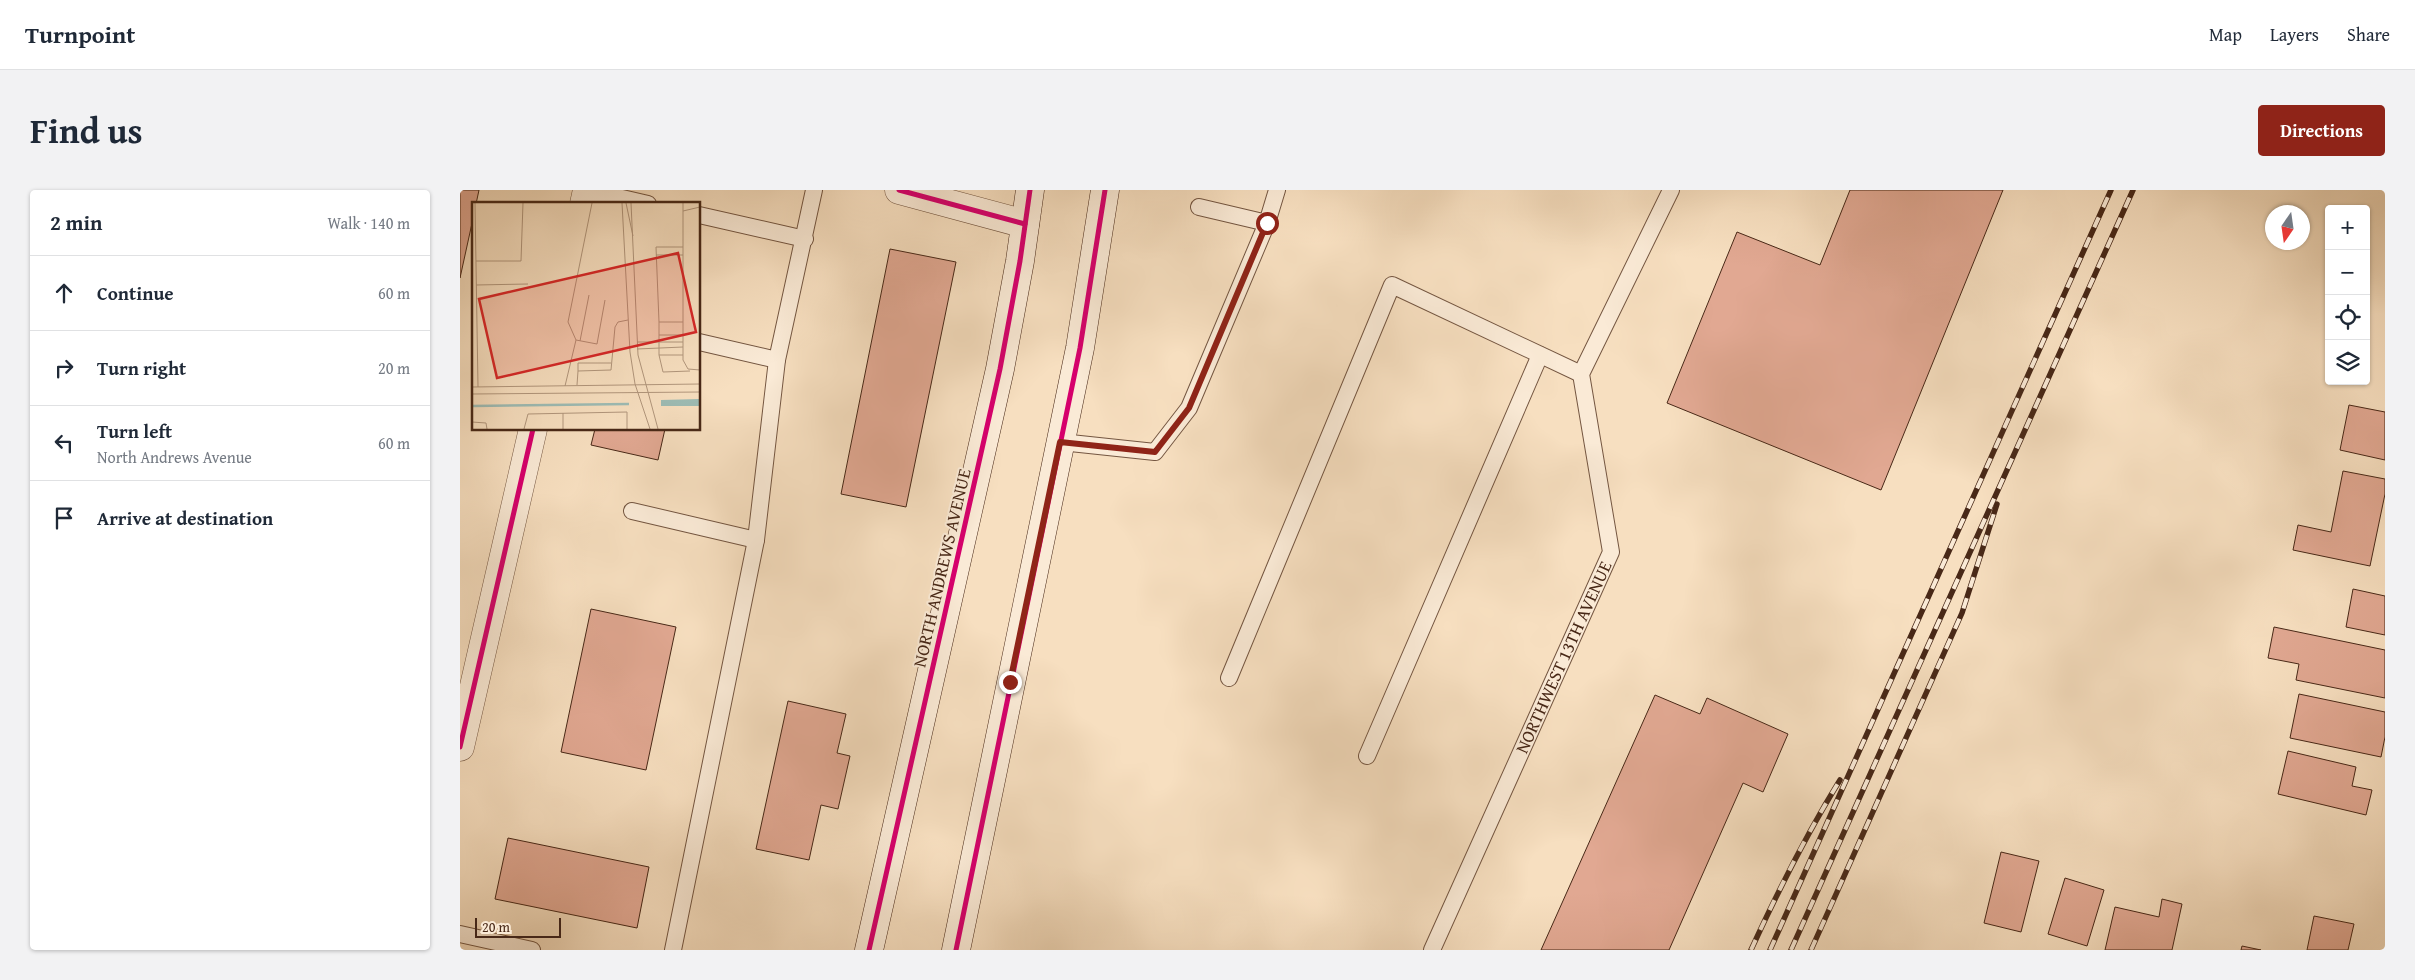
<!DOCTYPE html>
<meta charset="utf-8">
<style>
body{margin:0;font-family:"Gentium Book Plus",serif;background:#f2f2f3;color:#1f2937}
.controls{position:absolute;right:15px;top:15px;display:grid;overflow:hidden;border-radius:5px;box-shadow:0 1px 4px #0004}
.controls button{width:45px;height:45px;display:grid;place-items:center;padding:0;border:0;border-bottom:1px solid #e0e1e3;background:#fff;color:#1f2937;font:25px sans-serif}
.compass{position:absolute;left:1805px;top:15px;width:45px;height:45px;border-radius:50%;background:#fff;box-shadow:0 1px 4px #0004;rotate:193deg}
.scale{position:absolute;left:15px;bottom:12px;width:86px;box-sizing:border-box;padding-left:5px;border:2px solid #482817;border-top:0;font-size:14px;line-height:18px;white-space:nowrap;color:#482817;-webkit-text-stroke:4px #faead6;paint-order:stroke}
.stop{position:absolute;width:15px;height:15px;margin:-11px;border:4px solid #8f2418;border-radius:50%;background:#fff}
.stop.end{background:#8f2418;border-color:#fff;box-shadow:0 1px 5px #0008}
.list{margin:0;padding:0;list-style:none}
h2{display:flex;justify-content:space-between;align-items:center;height:65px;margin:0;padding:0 20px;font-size:21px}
h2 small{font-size:16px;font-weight:400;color:#747a83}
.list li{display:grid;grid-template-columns:32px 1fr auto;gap:15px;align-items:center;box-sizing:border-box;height:75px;padding:0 20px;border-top:1px solid #e0e1e3}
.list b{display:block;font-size:19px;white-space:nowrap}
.list p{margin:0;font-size:16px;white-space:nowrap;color:#747a83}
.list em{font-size:16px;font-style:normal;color:#747a83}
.icon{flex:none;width:28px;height:28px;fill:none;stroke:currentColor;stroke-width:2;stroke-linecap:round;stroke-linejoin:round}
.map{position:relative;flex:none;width:1925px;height:760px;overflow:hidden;border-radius:5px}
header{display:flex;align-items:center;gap:30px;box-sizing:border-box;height:70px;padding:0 25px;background:#fff;border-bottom:1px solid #e0e1e3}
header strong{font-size:24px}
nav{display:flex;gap:28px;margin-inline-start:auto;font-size:18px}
.intro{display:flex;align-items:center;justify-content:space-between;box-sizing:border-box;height:120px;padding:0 30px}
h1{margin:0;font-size:35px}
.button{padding:12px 22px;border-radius:5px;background:#8f2418;color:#fff;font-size:18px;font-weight:700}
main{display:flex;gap:30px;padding:0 30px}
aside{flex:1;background:#fff;border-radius:5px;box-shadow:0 1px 4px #0004}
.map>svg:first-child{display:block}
</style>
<header>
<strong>Turnpoint</strong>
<nav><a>Map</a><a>Layers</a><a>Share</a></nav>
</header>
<div class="intro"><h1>Find us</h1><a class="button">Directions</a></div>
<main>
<aside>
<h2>2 min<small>Walk · 140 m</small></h2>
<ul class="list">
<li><svg class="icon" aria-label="ahead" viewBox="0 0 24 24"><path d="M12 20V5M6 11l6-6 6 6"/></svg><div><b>Continue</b></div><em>60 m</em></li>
<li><svg class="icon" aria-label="right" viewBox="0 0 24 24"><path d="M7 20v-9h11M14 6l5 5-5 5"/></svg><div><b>Turn right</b></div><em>20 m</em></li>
<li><svg class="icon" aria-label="left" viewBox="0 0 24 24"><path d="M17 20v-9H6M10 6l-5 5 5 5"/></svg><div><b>Turn left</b><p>North Andrews Avenue</p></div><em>60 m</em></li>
<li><svg class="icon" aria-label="arrive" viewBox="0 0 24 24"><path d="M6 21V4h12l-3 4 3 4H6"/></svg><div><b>Arrive at destination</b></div></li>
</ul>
</aside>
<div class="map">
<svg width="1925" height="760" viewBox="0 0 1925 760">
<rect width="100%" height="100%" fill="#f7dfc0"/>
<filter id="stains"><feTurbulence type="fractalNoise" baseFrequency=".004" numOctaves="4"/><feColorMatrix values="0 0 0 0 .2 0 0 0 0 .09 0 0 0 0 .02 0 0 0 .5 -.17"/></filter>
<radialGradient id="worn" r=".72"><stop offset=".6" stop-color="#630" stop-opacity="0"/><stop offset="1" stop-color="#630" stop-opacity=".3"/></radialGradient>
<g fill="#e1a892" stroke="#482817">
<polygon points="0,0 19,0 16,14 14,14 14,24 0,88"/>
<polygon points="1390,0 1543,0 1421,300 1207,213 1277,42 1360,75"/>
<polygon points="430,59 496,72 446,317 381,304"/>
<polygon points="1889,215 1925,222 1925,270 1880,260"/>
<polygon points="135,239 205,239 198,270 131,255"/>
<polygon points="1883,281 1925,289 1925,304 1910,376 1833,360 1838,335 1871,342"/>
<polygon points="1893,399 1925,406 1925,445 1886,437"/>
<polygon points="131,419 216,437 186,580 101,562"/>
<polygon points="1814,437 1925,460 1925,508 1836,490 1839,474 1808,468"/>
<polygon points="1839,504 1925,522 1925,547 1921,567 1830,548"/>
<polygon points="1195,505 1240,524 1247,508 1328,544 1303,602 1283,593 1209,760 1081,760"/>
<polygon points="328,511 386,524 377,563 390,566 378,619 361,615 349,670 296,659"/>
<polygon points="1828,561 1896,577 1892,596 1912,600 1906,625 1818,604"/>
<polygon points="48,648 189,677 177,738 35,709"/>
<polygon points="1541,662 1579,671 1561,742 1524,733"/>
<polygon points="1605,688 1644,700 1627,756 1588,744"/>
<polygon points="1702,709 1722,714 1712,760 1645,760 1655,717 1699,727"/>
<polygon points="1854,726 1894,734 1888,760 1847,760"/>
<polygon points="1782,756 1801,760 1781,760"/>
</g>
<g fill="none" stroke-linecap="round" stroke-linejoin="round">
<defs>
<g id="service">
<polyline points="127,0 188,14"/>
<polyline points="739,17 807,33"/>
<polyline points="239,25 345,49"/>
<polyline points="239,152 317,170 354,0"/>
<polyline points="601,252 695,262 729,218 807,33 817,0"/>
<polyline points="172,321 296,350"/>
<polyline points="769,488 932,95 1121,184"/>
<polyline points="907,566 1080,165"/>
<polyline points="0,744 72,760"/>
<polyline points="213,760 296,350 317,170"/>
<path id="s1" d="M972,760l179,-398 -30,-178 90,-184"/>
</g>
<g id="minor">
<polyline points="439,0 565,34"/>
<polyline points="124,14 127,0"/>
<polyline points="0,557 73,239"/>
</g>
<g id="secondary">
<polyline points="409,760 540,179 560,71 570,0"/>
<polyline points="496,760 620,158 645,0"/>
</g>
</defs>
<use href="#service" stroke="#745641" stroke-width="18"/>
<use href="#minor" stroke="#745641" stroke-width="29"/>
<use href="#secondary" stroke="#482817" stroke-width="29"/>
<use href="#service" stroke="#faead6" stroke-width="16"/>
<use href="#minor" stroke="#faead6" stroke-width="28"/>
<use href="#secondary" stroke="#faead6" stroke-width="28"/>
<defs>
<g id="rail">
<path d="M1291,760c27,-59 55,-115 89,-170"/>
<polyline points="1310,760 1651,0"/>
<polyline points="1331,760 1673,0"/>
<polyline points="1351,760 1502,423 1537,314"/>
</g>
</defs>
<use href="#rail" stroke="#482817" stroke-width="5.5"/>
<use href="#rail" stroke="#faead6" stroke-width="4" stroke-dasharray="11" stroke-linecap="butt"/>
<defs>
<g id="cycleway">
<polyline points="439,0 565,34"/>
<polyline points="0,557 73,239"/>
<polyline points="409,760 540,179 560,71 570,0"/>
<polyline points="496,760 620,158 645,0"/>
</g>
</defs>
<use href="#cycleway" stroke="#faead6" stroke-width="8"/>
<use href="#cycleway" stroke="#d6006c" stroke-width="5"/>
</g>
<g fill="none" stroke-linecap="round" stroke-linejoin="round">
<polyline stroke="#8f2418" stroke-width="6" points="550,492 600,252 695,262 729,218 807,33"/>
</g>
<g text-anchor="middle" stroke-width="4" stroke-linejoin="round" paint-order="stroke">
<g font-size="18" fill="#482817" stroke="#faead6">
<text transform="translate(482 378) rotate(-77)" y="6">NORTH ANDREWS AVENUE</text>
<text dy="6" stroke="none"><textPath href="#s1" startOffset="321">NORTHWEST 13TH AVENUE</textPath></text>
</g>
</g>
<g transform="translate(12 12)">
<rect width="228" height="228" fill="#f7dfc0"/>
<path d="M227,197v7h-38v-6z" fill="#9dbcb5"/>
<path fill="none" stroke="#9dbcb5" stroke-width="2.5" d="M0,204l157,-2"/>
<path fill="none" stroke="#b1967c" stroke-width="1" d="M3,1l3,184M150,1l8,149 5,32 15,45M154,1l7,33M159,1l7,152 20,74M211,1v157l5,9 12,1M211,9l17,-4M184,53h27M4,59h45l2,-58M4,83l52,-1M187,120l-3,-75h27M211,120h-24v33h24M187,133h24M104,138l21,4 8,-44M108,139l9,-46M165,140h46M165,147l46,-2M187,153l4,17 27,-1M106,169v-8h33M105,183l1,-14 33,-1 4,-43 3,-5 10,-2M93,184l11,-46 -8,-18 24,-119M0,185l228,-3M0,192l228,-2M91,211v16M0,220l14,1 1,6M52,227l4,-15 99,-2v17"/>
<path fill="#d62828" fill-opacity="0.15" stroke="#d62828" stroke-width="2.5" d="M206,51l18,79 -199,46 -18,-79z"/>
<rect width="228" height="228" fill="none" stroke="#482817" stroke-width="2.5"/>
</g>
<rect width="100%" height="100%" filter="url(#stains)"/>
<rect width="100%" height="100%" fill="url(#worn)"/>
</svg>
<div class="controls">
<button>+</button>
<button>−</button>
<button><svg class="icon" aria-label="locate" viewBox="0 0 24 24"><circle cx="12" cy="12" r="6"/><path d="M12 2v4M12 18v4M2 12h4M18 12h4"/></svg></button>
<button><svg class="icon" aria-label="layers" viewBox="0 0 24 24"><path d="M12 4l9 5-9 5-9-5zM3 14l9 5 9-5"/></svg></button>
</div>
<svg class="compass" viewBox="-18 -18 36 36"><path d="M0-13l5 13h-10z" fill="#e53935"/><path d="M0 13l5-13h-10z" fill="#747a83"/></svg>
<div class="scale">20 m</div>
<div class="stop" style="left:807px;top:33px"></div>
<div class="stop end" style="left:550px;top:492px"></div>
</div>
</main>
